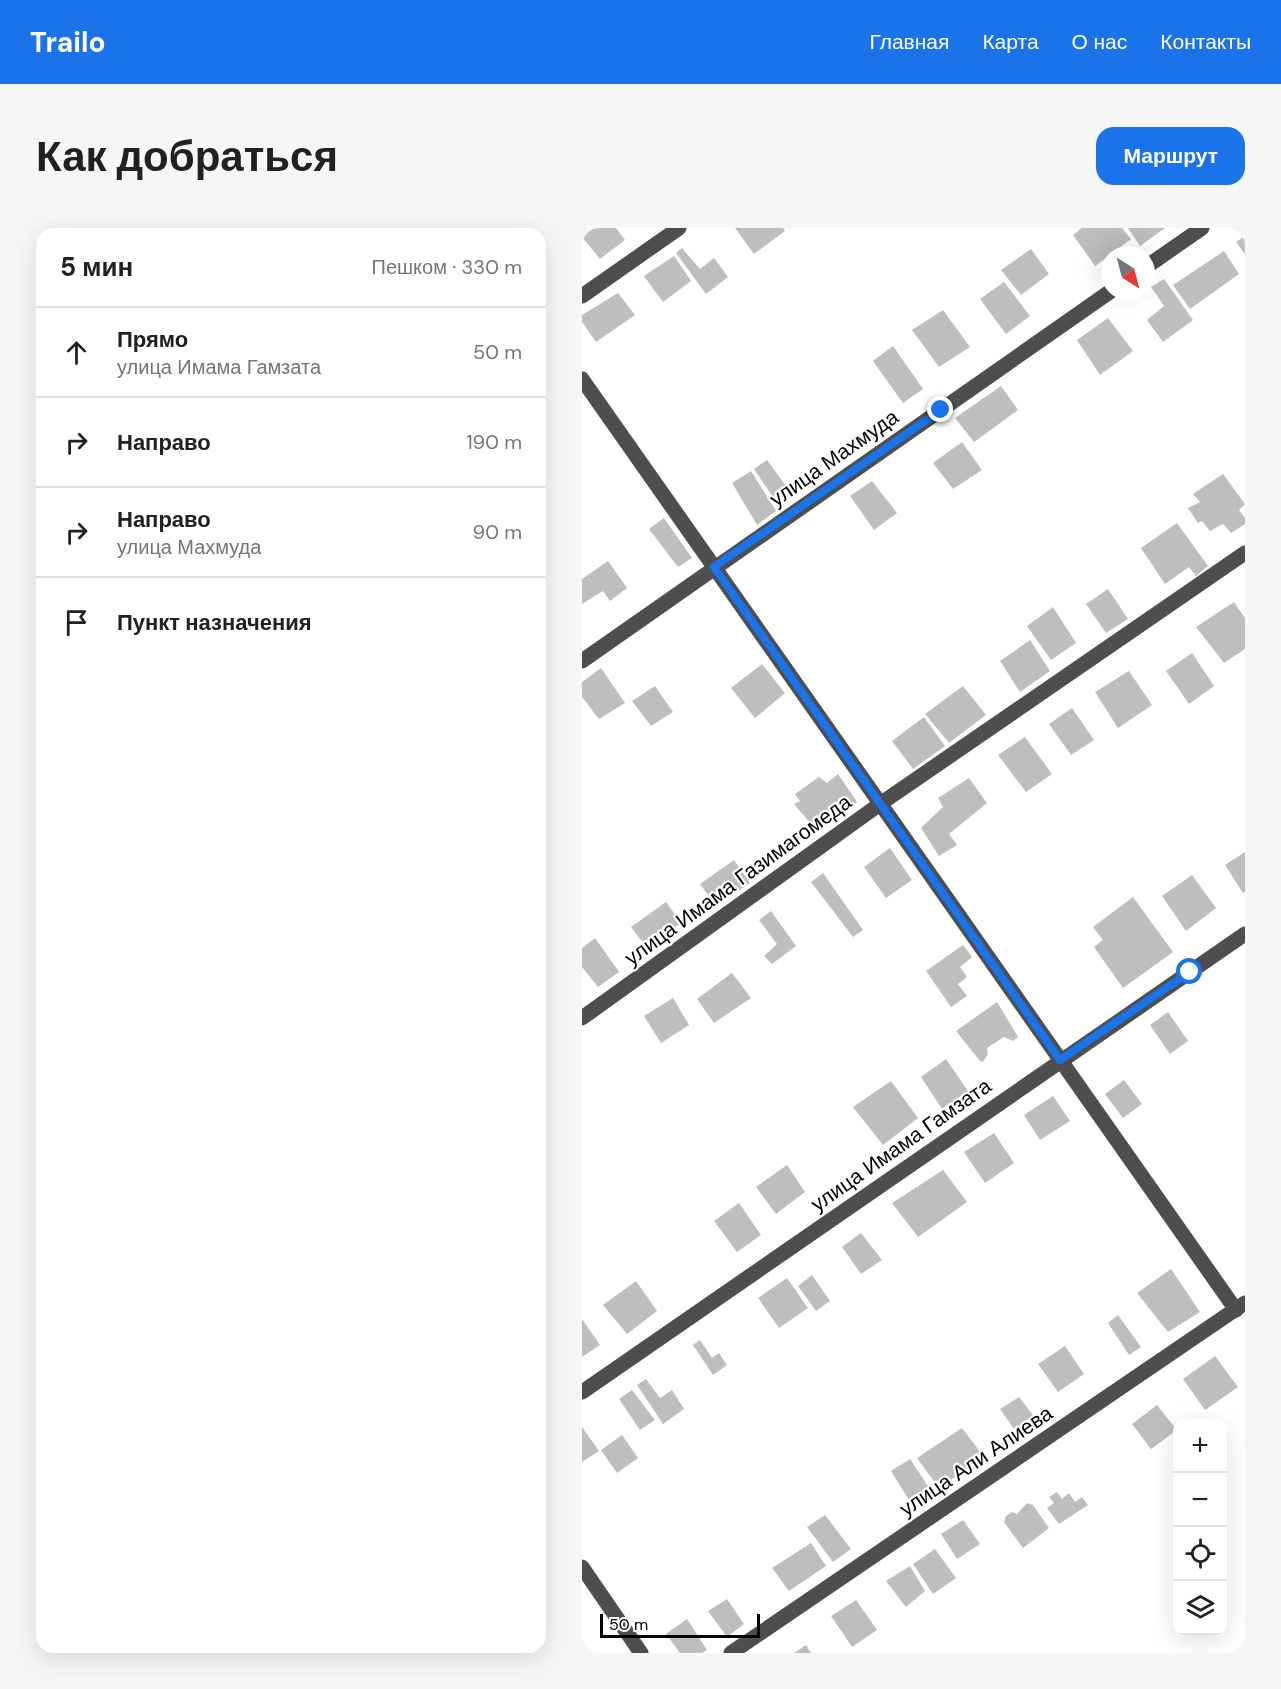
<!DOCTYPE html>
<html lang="ru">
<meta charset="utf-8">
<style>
body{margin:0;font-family:"DM Sans",sans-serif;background:#f6f6f6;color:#202124}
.controls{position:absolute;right:18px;bottom:18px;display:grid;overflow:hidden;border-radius:12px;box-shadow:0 6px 24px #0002}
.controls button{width:54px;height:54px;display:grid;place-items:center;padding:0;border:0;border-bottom:2px solid #e0e0e0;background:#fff;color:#202124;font:30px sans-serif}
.compass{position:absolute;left:519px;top:18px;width:54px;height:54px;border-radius:50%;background:#fff;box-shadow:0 6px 24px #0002;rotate:144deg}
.scale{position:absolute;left:18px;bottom:15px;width:160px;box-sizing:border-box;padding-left:6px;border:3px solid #000;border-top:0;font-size:16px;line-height:21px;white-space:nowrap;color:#000;-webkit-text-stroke:4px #fff;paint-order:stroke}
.stop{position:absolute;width:18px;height:18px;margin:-14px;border:4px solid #1a73e8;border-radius:50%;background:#fff}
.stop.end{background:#1a73e8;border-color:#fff;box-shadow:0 2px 6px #0008}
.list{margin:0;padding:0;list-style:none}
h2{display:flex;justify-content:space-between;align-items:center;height:78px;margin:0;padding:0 24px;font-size:26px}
h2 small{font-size:20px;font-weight:400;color:#757577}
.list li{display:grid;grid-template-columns:39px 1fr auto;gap:18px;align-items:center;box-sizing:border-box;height:90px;padding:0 24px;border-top:2px solid #e0e0e0}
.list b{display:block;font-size:22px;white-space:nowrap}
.list p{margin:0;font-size:20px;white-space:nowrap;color:#757577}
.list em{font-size:20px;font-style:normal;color:#757577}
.icon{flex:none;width:33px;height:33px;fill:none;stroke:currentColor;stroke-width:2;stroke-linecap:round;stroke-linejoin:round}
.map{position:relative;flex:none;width:663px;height:1425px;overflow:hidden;border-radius:18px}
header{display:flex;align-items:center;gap:36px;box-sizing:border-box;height:84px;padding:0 30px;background:#1a73e8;color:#fff}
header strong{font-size:28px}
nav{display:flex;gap:33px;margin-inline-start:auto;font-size:21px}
.intro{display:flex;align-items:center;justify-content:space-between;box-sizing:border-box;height:144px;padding:0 36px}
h1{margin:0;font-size:42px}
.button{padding:15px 27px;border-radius:18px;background:#1a73e8;color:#fff;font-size:21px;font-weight:700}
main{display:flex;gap:36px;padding:0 36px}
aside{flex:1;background:#fff;border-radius:18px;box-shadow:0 6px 24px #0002}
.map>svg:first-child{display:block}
</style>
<header>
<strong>Trailo</strong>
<nav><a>Главная</a><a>Карта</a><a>О нас</a><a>Контакты</a></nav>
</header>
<div class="intro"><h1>Как добраться</h1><a class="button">Маршрут</a></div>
<main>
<aside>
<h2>5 мин<small>Пешком · 330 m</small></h2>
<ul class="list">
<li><svg class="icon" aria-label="ahead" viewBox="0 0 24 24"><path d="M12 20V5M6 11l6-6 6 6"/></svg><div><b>Прямо</b><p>улица Имама Гамзата</p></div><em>50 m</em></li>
<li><svg class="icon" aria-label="right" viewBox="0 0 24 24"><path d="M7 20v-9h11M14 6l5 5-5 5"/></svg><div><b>Направо</b></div><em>190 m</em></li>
<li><svg class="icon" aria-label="right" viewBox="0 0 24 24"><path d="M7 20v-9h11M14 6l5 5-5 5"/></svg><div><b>Направо</b><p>улица Махмуда</p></div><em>90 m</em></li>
<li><svg class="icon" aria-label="arrive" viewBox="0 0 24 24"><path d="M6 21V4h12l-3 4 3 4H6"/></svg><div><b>Пункт назначения</b></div></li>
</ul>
</aside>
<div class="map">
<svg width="663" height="1425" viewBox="0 0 663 1425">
<rect width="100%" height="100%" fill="#fff"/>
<g fill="#bebebe">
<polygon points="3,0 34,0 43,12 18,31 0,9 0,2"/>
<polygon points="153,0 201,0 203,3 172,26"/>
<polygon points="500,0 540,0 549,11 513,38 491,7"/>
<polygon points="546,0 583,0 558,18"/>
<polygon points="663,8 663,26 654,14"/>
<polygon points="100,20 118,41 132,30 146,49 124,66 94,25"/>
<polygon points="449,21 467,46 439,67 419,42"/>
<polygon points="642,23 657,46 608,81 591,57"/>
<polygon points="92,28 109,53 81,74 62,48"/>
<polygon points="582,51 611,92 581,114 565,92 582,78 569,59"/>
<polygon points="422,54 448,88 424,106 398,71"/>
<polygon points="36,65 53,87 14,114 0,94 0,87"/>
<polygon points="361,82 388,119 357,139 330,102"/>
<polygon points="526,90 551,123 518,147 495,112"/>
<polygon points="311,118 341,161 321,175 291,133"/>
<polygon points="419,158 436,182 392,214 373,190"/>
<polygon points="380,214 400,242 371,261 351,235"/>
<polygon points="185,232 204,258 191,269 172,241"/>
<polygon points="169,243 194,283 175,297 150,255"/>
<polygon points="641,246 663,276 657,282 663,290 663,296 649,305 641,296 628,303 620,293 616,295 606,280 618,274 611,266"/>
<polygon points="290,253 315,285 292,302 268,268"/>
<polygon points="82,290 110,330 96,339 67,301"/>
<polygon points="595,295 626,338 614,348 607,339 583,356 559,320"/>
<polygon points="26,333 45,360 28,373 21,363 0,376 0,351"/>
<polygon points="526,361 546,391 524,405 504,376"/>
<polygon points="652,374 663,390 663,421 642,435 614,399"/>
<polygon points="471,379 494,415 469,432 445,398"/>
<polygon points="448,412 468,443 438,464 418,433"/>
<polygon points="610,425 632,458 607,476 584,443"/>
<polygon points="180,436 203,465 173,490 149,460"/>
<polygon points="19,440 43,475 17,491 0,469 0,454"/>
<polygon points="547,443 570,477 536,500 513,464"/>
<polygon points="73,458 91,484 69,498 50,473"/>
<polygon points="381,458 404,487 367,515 343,486"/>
<polygon points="490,480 512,512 489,527 467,496"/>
<polygon points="342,489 363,518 331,541 310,513"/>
<polygon points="443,509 470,546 444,564 416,527"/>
<polygon points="256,546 275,574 236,604 212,576 218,573 213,566 237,549 245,555"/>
<polygon points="387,550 405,575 367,606 375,617 357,628 339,600 361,579 356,570"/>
<polygon points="308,620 330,652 304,670 282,639"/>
<polygon points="663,624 663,664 661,665 643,637"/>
<polygon points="152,632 168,655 134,678 118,656"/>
<polygon points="241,645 281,702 271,709 229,654"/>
<polygon points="610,647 634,680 604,703 580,668"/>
<polygon points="551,669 591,724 541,760 512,719 521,712 511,699"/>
<polygon points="84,674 99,695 65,720 49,699"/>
<polygon points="189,683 214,718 190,736 182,728 195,716 177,692"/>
<polygon points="13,710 37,744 16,759 0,739 0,720"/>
<polygon points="381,717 390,729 378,739 385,749 376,756 385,768 369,779 344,743"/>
<polygon points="150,745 169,770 132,795 115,771"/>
<polygon points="91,770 107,797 79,815 62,788"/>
<polygon points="415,774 436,809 431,813 422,809 405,820 406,826 401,834 398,833 374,803"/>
<polygon points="586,784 606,813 588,826 568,797"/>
<polygon points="364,831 386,863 360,881 339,849"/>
<polygon points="542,852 560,876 541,890 523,866"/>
<polygon points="309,853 336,890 301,917 271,879"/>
<polygon points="471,868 488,893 458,912 442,887"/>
<polygon points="412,905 432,935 403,955 382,924"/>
<polygon points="205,937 223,964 194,986 174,959"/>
<polygon points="361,942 385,974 336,1009 310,975"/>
<polygon points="157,975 179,1007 155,1024 132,993"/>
<polygon points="279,1005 300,1032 279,1046 260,1019"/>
<polygon points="589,1041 618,1084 586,1104 555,1065"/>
<polygon points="230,1047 248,1073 234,1083 216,1058"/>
<polygon points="205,1050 226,1080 197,1100 176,1070"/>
<polygon points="54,1053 75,1083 45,1106 21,1077"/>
<polygon points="536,1087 559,1119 547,1127 526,1095"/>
<polygon points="0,1091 18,1117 0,1129"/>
<polygon points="118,1112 130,1130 137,1125 145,1137 131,1147 111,1117"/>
<polygon points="483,1118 502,1146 476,1164 456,1136"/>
<polygon points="633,1128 656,1159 623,1182 601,1151"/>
<polygon points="64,1151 78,1170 90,1162 102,1181 81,1196 55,1157"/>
<polygon points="50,1162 73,1192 58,1202 37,1171"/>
<polygon points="437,1169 454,1191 434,1204 418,1181"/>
<polygon points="575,1177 595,1202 569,1221 550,1196"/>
<polygon points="0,1199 17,1223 0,1234"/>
<polygon points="380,1200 402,1229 357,1260 335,1230"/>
<polygon points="40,1207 56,1230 35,1245 19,1222"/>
<polygon points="328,1231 350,1264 330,1277 309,1243"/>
<polygon points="475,1264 480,1271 487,1265 493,1274 500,1269 506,1277 477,1296 465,1280 472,1275 467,1269"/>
<polygon points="445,1275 451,1277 467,1300 441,1320 422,1294 424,1288 430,1284 435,1286"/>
<polygon points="243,1287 269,1321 251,1334 225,1299"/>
<polygon points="381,1292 398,1316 375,1331 359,1306"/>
<polygon points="229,1315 244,1338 207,1363 190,1340"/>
<polygon points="353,1321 374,1350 351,1366 331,1336"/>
<polygon points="328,1338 343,1363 324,1379 304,1353"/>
<polygon points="145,1371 162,1396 145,1409 126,1383"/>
<polygon points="274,1372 295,1402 270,1419 249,1388"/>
<polygon points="105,1391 125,1422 120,1425 98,1425 84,1406"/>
<polygon points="224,1417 229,1425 212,1425"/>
</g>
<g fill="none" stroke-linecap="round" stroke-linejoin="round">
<g stroke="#4e4e4e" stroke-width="15">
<polyline points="564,39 620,0"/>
<polyline points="0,68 97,0"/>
<polyline points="0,151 654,1082"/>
<polyline points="0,433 529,63"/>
<polyline points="0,790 298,576 663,325"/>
<polyline points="0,1164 663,706"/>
<polyline points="0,1339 59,1425"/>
<polyline points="149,1425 663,1075"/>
</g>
</g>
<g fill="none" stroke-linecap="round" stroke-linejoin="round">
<polyline stroke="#1a73e8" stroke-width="8" points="359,182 132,339 478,832 608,744"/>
</g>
<g text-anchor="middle" stroke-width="4.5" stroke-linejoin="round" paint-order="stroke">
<g font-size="21" fill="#000" stroke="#fff">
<text transform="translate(252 230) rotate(-35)" y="7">улица Махмуда</text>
<text transform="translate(156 652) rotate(-36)" y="7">улица Имама Газимагомеда</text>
<text transform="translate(319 917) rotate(-35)" y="7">улица Имама Гамзата</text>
<text transform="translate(394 1233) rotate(-34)" y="7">улица Али Алиева</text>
</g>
</g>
</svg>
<div class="controls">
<button>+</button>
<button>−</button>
<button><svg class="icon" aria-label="locate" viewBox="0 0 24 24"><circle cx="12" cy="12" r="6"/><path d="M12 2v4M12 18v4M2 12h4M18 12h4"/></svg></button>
<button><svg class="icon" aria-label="layers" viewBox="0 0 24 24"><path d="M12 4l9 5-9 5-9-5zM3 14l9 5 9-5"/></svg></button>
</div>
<svg class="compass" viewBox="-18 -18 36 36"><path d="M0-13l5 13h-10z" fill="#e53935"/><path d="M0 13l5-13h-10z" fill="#757577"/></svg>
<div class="scale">50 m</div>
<div class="stop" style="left:608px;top:744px"></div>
<div class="stop end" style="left:359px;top:182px"></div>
</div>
</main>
